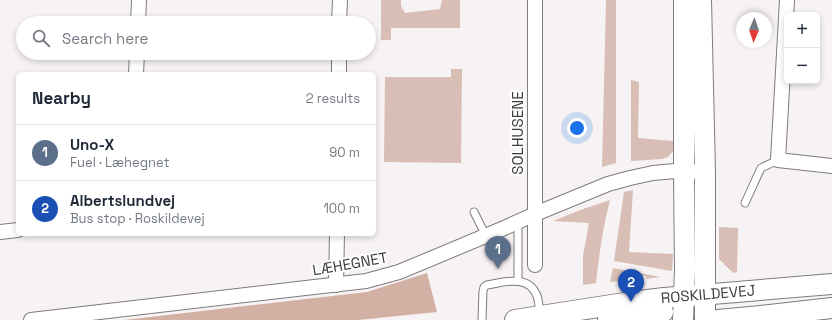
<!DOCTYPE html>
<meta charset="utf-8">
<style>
body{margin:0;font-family:"Space Grotesk",sans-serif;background:#f2f2f3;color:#1f2937}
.controls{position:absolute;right:12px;top:12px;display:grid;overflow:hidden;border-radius:6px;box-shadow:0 2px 6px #0003}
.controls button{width:36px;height:36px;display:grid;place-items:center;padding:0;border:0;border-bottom:1px solid #e0e1e3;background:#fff;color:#1f2937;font:20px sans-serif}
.compass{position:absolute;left:736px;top:12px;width:36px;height:36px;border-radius:50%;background:#fff;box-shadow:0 2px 6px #0003;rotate:182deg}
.you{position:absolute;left:577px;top:128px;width:14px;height:14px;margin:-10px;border:3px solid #fff;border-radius:50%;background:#1a73e8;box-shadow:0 0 0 6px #1a73e833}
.badge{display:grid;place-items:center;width:26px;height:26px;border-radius:50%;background:#0b8043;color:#fff;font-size:13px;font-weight:700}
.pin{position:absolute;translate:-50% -33px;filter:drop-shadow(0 1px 2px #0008)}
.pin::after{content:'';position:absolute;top:21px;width:14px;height:12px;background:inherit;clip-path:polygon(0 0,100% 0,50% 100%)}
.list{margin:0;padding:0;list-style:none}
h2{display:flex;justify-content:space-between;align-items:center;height:52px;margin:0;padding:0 16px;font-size:17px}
h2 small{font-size:13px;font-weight:400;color:#747a83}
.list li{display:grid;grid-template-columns:26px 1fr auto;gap:12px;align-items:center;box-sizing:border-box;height:56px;padding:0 16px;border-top:1px solid #e0e1e3}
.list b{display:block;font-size:15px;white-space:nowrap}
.list p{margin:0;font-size:13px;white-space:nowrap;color:#747a83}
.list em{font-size:13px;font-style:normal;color:#747a83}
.icon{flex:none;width:22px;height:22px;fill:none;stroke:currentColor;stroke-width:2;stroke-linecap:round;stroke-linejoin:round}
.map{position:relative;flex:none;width:832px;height:320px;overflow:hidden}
.search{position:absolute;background:#fff;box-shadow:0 2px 6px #0003;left:16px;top:16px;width:360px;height:44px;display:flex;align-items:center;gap:10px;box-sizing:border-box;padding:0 14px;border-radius:22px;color:#747a83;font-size:15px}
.panel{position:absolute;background:#fff;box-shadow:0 2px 6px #0003;left:16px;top:72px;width:360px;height:164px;border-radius:6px}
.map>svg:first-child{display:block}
</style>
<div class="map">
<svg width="832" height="320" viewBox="0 0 832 320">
<rect width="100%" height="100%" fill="#f7f2f3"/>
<g fill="#d8beb5">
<polygon points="381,0 401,0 401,6 405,13 440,9 442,0 460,0 460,28 391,28 391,40 381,40"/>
<polygon points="606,0 616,0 616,163 602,167"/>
<polygon points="451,69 462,69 461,163 384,162 385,77 451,77"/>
<polygon points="631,80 639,82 638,138 673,141 673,151 668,157 662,159 631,161"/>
<polygon points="633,190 629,252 673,254 672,271 614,261 624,192"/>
<path d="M610,200c-7,27 -11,55 -14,83l-13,2v-29l6,-33 -36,-2 30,-12z"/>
<polygon points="719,227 738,228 737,272 733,273 719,259"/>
<polygon points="613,268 661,277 646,279 646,276 634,275 634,280 610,282"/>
</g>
<polygon fill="#d2b0a4" points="427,273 437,312 358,320 124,320 367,292"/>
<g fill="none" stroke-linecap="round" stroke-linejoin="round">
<defs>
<g id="lane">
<polyline points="745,203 761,168 778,160"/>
<polyline points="474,212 486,236"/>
<polyline points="518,222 518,281"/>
<path d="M482,320l1,-29 1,-4 3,-2c18,-3 42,-11 50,11 2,5 2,12 3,18"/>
</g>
<g id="street">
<polyline points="787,0 778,160 832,166"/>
<polyline points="138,23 139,0"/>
<polyline points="339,23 340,0"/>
<polyline points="136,74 137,53"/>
<polyline points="339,74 339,53"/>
<polyline points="0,232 18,230"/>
<polyline points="535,265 535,0"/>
<polyline points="336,285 337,234"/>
<polyline points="31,320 366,281 399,272 502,229 535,214 608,184 630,178 653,173 675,171 705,172"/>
</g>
<g id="secondary">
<polyline points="701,0 705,172 705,320"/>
<path id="s1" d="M515,320l116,-18 33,-4 168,-14"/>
<polyline points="608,320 663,312"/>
<polyline points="683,320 685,270 684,171 684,0"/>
<polyline points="718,320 761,316 832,308"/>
</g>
</defs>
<use href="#lane" stroke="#7f7b7c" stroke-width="9"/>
<use href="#street" stroke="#7f7b7c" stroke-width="16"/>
<use href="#secondary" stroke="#7f7b7c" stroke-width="22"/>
<use href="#lane" stroke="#fff" stroke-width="7"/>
<use href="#street" stroke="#fff" stroke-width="14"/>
<use href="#secondary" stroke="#fff" stroke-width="20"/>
</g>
<g text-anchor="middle" stroke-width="4" stroke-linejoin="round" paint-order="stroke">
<g font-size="15" fill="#3e3c3c" stroke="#fff">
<text transform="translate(518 133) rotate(-90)" y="5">SOLHUSENE</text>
<text transform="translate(350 264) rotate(-10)" y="5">LÆHEGNET</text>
<text dy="5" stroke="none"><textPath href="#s1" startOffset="195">ROSKILDEVEJ</textPath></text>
</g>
</g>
</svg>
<div class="controls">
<button>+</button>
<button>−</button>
</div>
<svg class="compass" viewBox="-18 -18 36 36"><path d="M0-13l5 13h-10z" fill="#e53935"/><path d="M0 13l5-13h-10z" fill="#747a83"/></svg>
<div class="you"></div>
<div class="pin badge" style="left:498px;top:269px;background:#5c6f8a">1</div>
<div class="pin badge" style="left:631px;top:302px;background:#1a4fb4">2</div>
<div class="search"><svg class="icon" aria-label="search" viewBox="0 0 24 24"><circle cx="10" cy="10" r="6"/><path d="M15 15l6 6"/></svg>Search here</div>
<section class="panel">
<h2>Nearby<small>2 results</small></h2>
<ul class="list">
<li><span class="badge" style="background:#5c6f8a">1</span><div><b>Uno-X</b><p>Fuel · Læhegnet</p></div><em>90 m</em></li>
<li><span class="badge" style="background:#1a4fb4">2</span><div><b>Albertslundvej</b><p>Bus stop · Roskildevej</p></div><em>100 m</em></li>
</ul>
</section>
</div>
